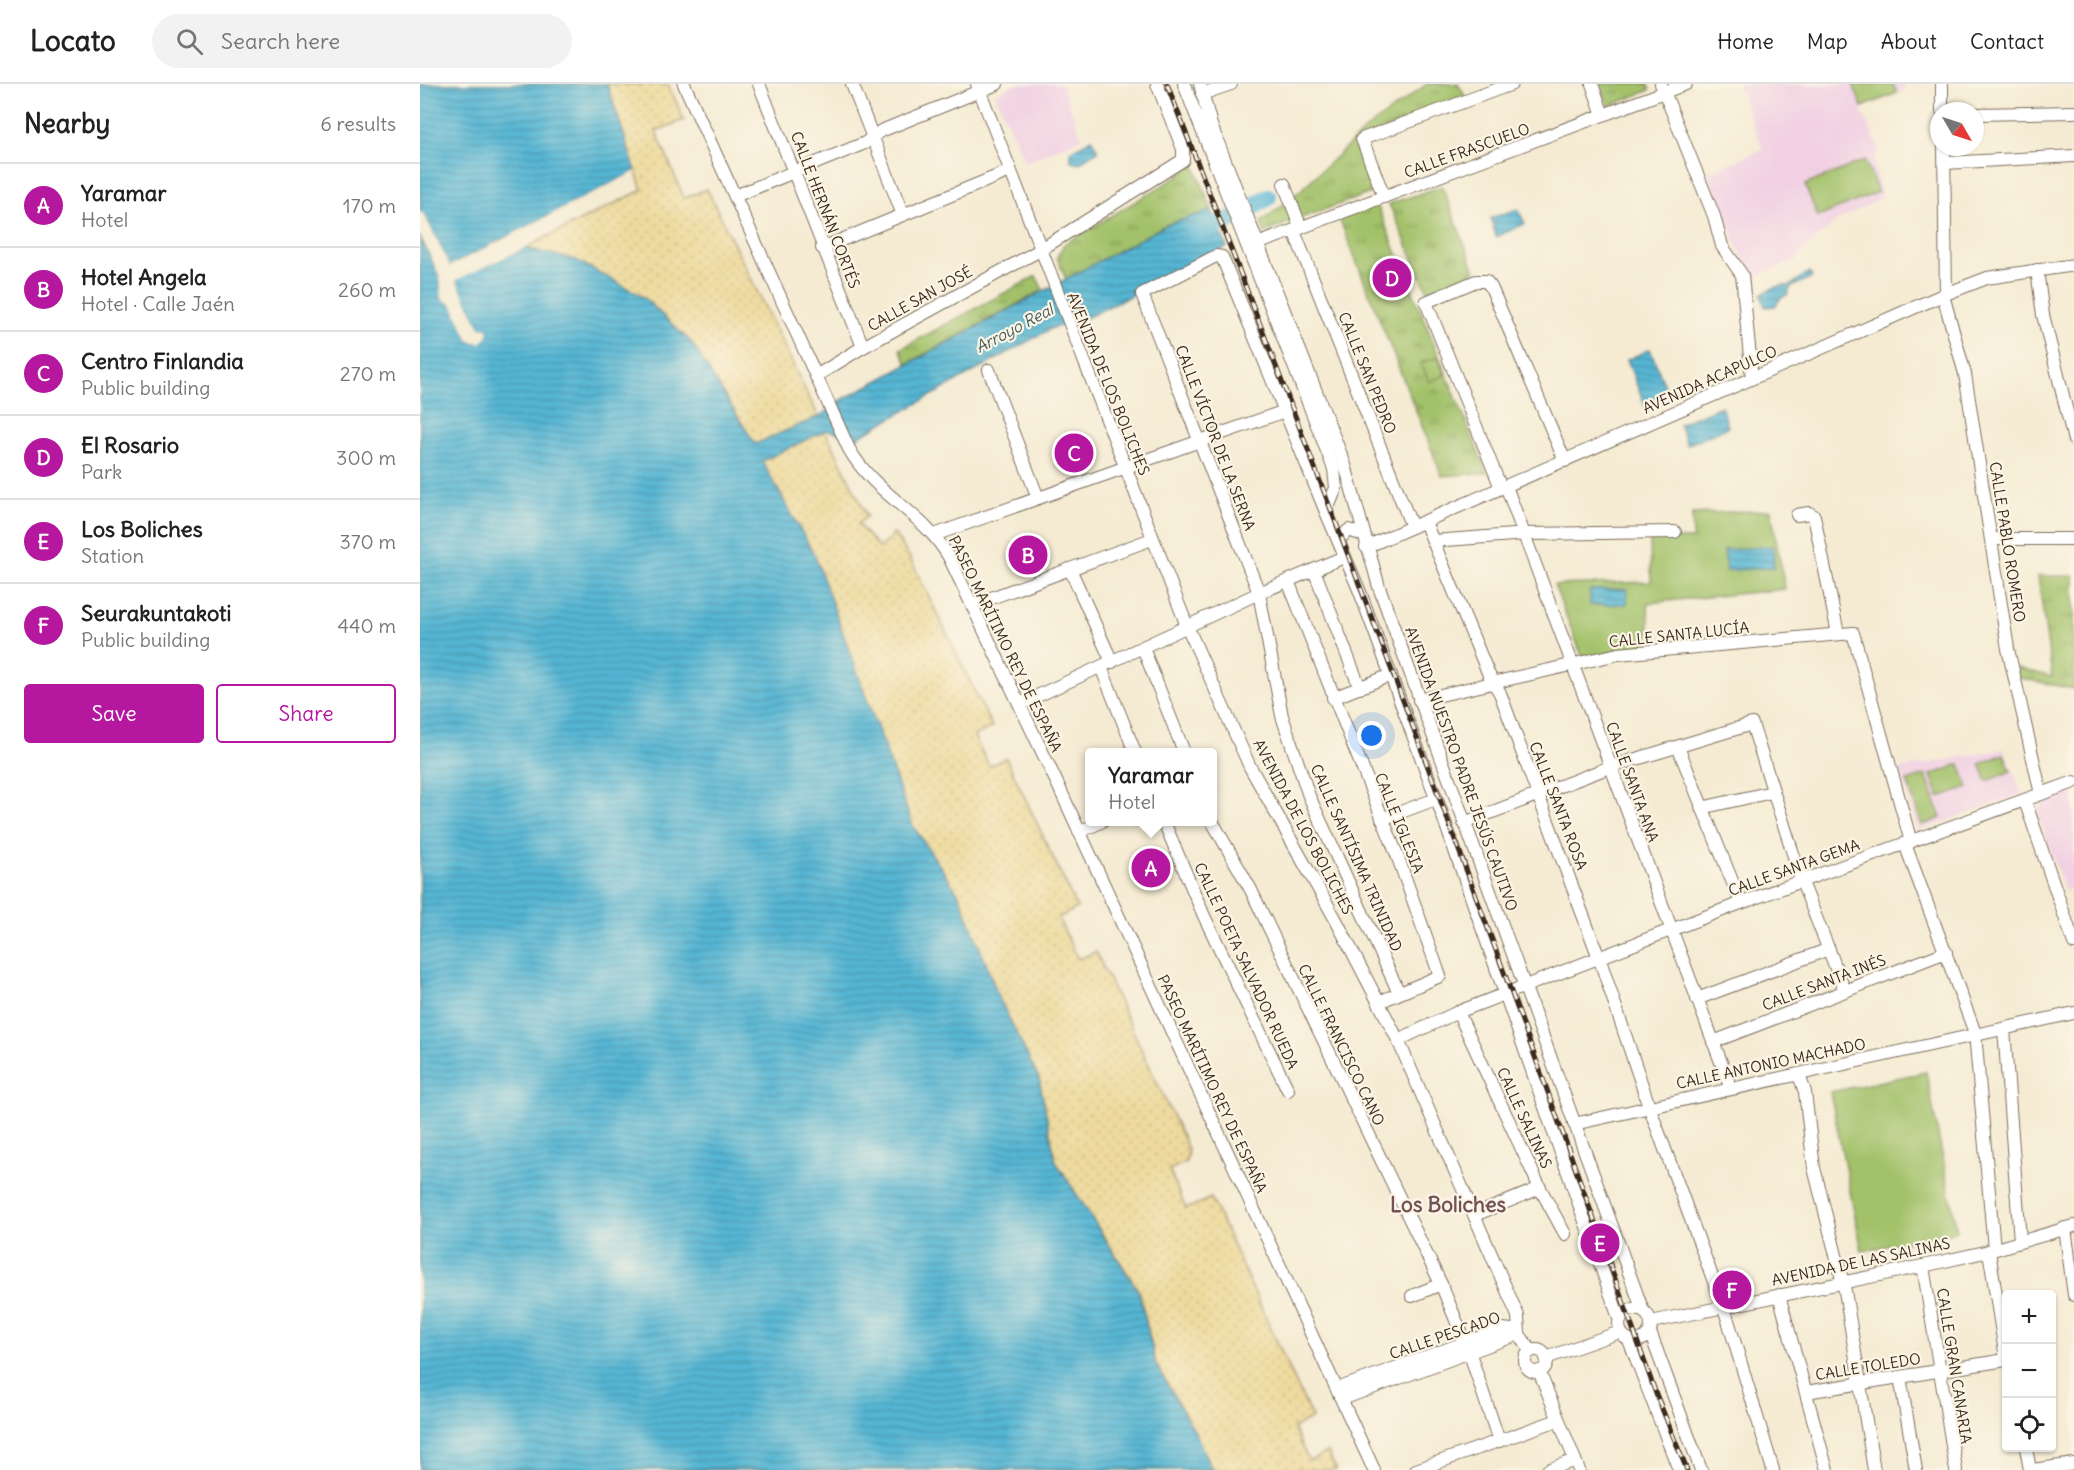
<!DOCTYPE html>
<meta charset="utf-8">
<style>
body{margin:0;font-family:Delius,sans-serif;background:#f2f2f2;color:#222}
.controls{position:absolute;right:18px;bottom:18px;display:grid;overflow:hidden;border-radius:6px;box-shadow:0 2px 4px #0004}
.controls button{width:54px;height:54px;display:grid;place-items:center;padding:0;border:0;border-bottom:2px solid #e0e0e0;background:#fff;color:#222;font:30px sans-serif}
.compass{position:absolute;left:1510px;top:18px;width:54px;height:54px;border-radius:50%;background:#fff;box-shadow:0 2px 4px #0004;rotate:129deg}
.you{position:absolute;left:952px;top:652px;width:21px;height:21px;margin:-15px;border:4px solid #fff;border-radius:50%;background:#1a73e8;box-shadow:0 0 0 9px #1a73e833}
.badge{display:grid;place-items:center;width:39px;height:39px;border-radius:50%;background:#b5179e;color:#fff;font-size:20px;font-weight:700}
.pin{position:absolute;translate:-50% -50%;border:3px solid #fff;box-shadow:0 2px 6px #0006}
.popup{position:absolute;left:665px;top:664px;width:132px;height:78px;box-sizing:border-box;display:grid;place-content:center;border-radius:6px;background:#fff;filter:drop-shadow(0 2px 4px #0005);font-size:20px;white-space:nowrap;color:#767676}
.popup b{font-size:22px;color:#222}
.popup::after{content:'';position:absolute;left:50%;top:100%;margin-left:-12px;border:12px solid transparent;border-top-color:#fff}
.list{margin:0;padding:0;list-style:none}
h2{display:flex;justify-content:space-between;align-items:center;height:78px;margin:0;padding:0 24px;font-size:26px}
h2 small{font-size:20px;font-weight:400;color:#767676}
.list li{display:grid;grid-template-columns:39px 1fr auto;gap:18px;align-items:center;box-sizing:border-box;height:84px;padding:0 24px;border-top:2px solid #e0e0e0}
.list b{display:block;font-size:22px;white-space:nowrap}
.list p{margin:0;font-size:20px;white-space:nowrap;color:#767676}
.list em{font-size:20px;font-style:normal;color:#767676}
.actions{display:flex;gap:12px;padding:18px 24px}
.actions a{flex:1;padding:14px 0;border:2px solid #b5179e;border-radius:6px;text-align:center;font-size:21px;color:#b5179e}
.actions .main{background:#b5179e;color:#fff}
.icon{flex:none;width:33px;height:33px;fill:none;stroke:currentColor;stroke-width:2;stroke-linecap:round;stroke-linejoin:round}
.map{position:relative;flex:none;width:1654px;height:1386px;overflow:hidden}
header{display:flex;align-items:center;gap:36px;box-sizing:border-box;height:84px;padding:0 30px;background:#fff;border-bottom:2px solid #e0e0e0}
header strong{font-size:28px}
nav{display:flex;gap:33px;margin-inline-start:auto;font-size:21px}
.search{width:420px;height:54px;background:#f2f2f2;display:flex;align-items:center;gap:15px;box-sizing:border-box;padding:0 21px;border-radius:33px;color:#767676;font-size:22px}
main{display:flex}
aside{flex:1;background:#fff}
.map>svg:first-child{display:block}
</style>
<header>
<strong>Locato</strong>
<div class="search"><svg class="icon" aria-label="search" viewBox="0 0 24 24"><circle cx="10" cy="10" r="6"/><path d="M15 15l6 6"/></svg>Search here</div>
<nav><a>Home</a><a>Map</a><a>About</a><a>Contact</a></nav>
</header>
<main>
<aside>
<h2>Nearby<small>6 results</small></h2>
<ul class="list">
<li><span class="badge">A</span><div><b>Yaramar</b><p>Hotel</p></div><em>170 m</em></li>
<li><span class="badge">B</span><div><b>Hotel Angela</b><p>Hotel · Calle Jaén</p></div><em>260 m</em></li>
<li><span class="badge">C</span><div><b>Centro Finlandia</b><p>Public building</p></div><em>270 m</em></li>
<li><span class="badge">D</span><div><b>El Rosario</b><p>Park</p></div><em>300 m</em></li>
<li><span class="badge">E</span><div><b>Los Boliches</b><p>Station</p></div><em>370 m</em></li>
<li><span class="badge">F</span><div><b>Seurakuntakoti</b><p>Public building</p></div><em>440 m</em></li>
</ul>
<div class="actions"><a class="main">Save</a><a>Share</a></div>
</aside>
<div class="map">
<svg width="1654" height="1386" viewBox="0 0 1654 1386">
<defs>
<pattern id="grass-tufts" width="24" height="20" patternUnits="userSpaceOnUse" patternTransform="scale(1.5)"><rect width="24" height="20" fill="#a2c169"/><path d="M3 7l-1-3M5 7V3M7 7l1-3M15 17l-1-3M17 17v-4M19 17l1-3" fill="none" stroke="#859d56"/></pattern>
<pattern id="sand-dots" width="8" height="8" patternUnits="userSpaceOnUse" patternTransform="scale(1.5)"><rect width="8" height="8" fill="#eeda9e"/><path d="M2 2h.1M6 6h.1" fill="none" stroke="#cdbb88" stroke-width="1.8" stroke-linecap="round"/></pattern>
<pattern id="water-rules" width="6" height="5" patternUnits="userSpaceOnUse" patternTransform="scale(1.5)"><rect width="6" height="5" fill="#55b6d4"/><path d="M0 2.5h6" fill="none" stroke="#4894ab"/></pattern>
</defs>
<rect width="100%" height="100%" fill="#fcf5e5"/>
<filter id="ink" filterUnits="userSpaceOnUse"><feTurbulence type="fractalNoise" baseFrequency=".0167" numOctaves="2"/><feDisplacementMap in="SourceGraphic" scale="12" xChannelSelector="R" yChannelSelector="G"/><feConvolveMatrix kernelMatrix="1 2 1 2 8 2 1 2 1" color-interpolation-filters="sRGB"/></filter>
<filter id="wash" filterUnits="userSpaceOnUse"><feTurbulence type="fractalNoise" baseFrequency=".008" numOctaves="4" result="noise"/><feDisplacementMap in="SourceGraphic" scale="24" xChannelSelector="R" yChannelSelector="G"/><feGaussianBlur stdDeviation="1.35" result="paint"/><feColorMatrix in="noise" values="0 0 0 0 0 0 0 0 0 0 0 0 0 0 0 0 0 1.4 0 .05"/><feComposite in="paint" operator="in"/></filter>
<g filter="url(#wash)">
<rect width="100%" height="100%" fill="#f5ebd3"/>
<g fill="#f1d0e3">
<polygon points="595,0 641,0 662,54 605,78 575,10"/>
<polygon points="1317,0 1485,0 1484,7 1441,25 1459,64 1454,77 1462,114 1420,135 1391,159 1376,176 1331,195 1287,89 1343,65"/>
<polygon points="1584,665 1602,710 1498,747 1480,685"/>
<polygon points="1654,704 1654,803 1645,807 1619,733 1619,725 1630,712"/>
</g>
<g fill="url(#grass-tufts)" stroke="#6e7644" stroke-width="1.5">
<polygon points="1007,0 1038,0 1045,12 939,56 939,66 953,108 881,134 873,113 946,45"/>
<polygon points="1180,0 1228,0 1230,6 1189,22"/>
<polygon points="773,78 792,126 746,141 646,195 637,173 644,160 760,91"/>
<polygon points="1022,102 1055,187 1008,208 969,120"/>
<polygon points="868,117 875,136 844,149 841,138"/>
<polygon points="957,121 1067,389 1022,392 919,134"/>
<polygon points="616,192 623,206 487,280 480,265"/>
<polygon points="1618,492 1654,492 1654,605 1594,593 1598,584 1632,593"/>
</g>
<polygon fill="url(#sand-dots)" stroke="#94825e" stroke-width="1.5" points="187,0 248,0 264,36 236,47 264,114 287,105 447,432 438,440 459,464 474,450 490,474 572,643 554,652 569,682 586,674 657,824 638,834 658,875 676,868 768,1065 766,1078 749,1086 766,1125 791,1114 892,1334 873,1344 889,1377 908,1368 916,1386 792,1386 776,1350 736,1280 719,1207 636,1078 619,995 579,914 540,812 493,742 443,609 334,361 271,258 156,176 105,164 222,106"/>
<g fill="#a2c169" stroke="#6e7644" stroke-width="1.5">
<polygon points="1433,0 1473,0 1477,9 1442,23"/>
<polygon points="1445,76 1458,108 1398,133 1385,101"/>
<polygon points="1018,273 1025,291 1009,298 1001,279"/>
<polygon points="1351,426 1365,505 1228,519 1230,565 1162,572 1134,501 1231,498 1230,455 1273,455 1272,430"/>
<polygon points="1584,670 1591,687 1567,697 1560,680"/>
<polygon points="1540,680 1548,703 1519,713 1511,691"/>
<polygon points="1506,691 1521,734 1502,741 1487,697"/>
<polygon points="1506,988 1537,1147 1442,1167 1410,1008"/>
</g>
<g fill="url(#water-rules)" stroke="#487079" stroke-width="1.5">
<polygon points="0,0 187,0 216,87 30,182 4,130 0,128"/>
<polygon points="672,55 678,67 659,79 651,77 650,67"/>
<polygon points="1098,125 1105,140 1076,153 1071,134"/>
<polygon points="792,126 807,163 660,237 632,244 436,354 407,346 342,377 395,472 493,742 540,812 579,914 619,995 636,1078 719,1208 736,1281 776,1350 792,1386 0,1386 0,152 20,193 22,215 32,220 49,257 61,258 68,252 67,244 60,243 35,195 105,164 156,176 222,212 271,258 335,360 400,332 418,318 746,141"/>
<path d="M1390,188l2,5 -22,11 -2,7 -7,3 -6,8 -10,1 -4,-12c7,-5 20,-12 28,-9z"/>
<polygon points="1230,265 1250,315 1227,327 1207,276"/>
<polygon points="1301,322 1308,343 1267,361 1259,340"/>
<polygon points="1353,462 1354,483 1306,487 1304,466"/>
<polygon points="1207,505 1207,520 1170,521 1170,506"/>
</g>
<g fill="#f5ebd3">
<polygon points="216,87 217,90 31,185 0,131 0,128 4,130 30,182"/>
<polygon points="0,149 22,192 25,213 34,219 51,254 60,255 65,247 57,245 33,194 103,161 109,162 36,196 60,243 68,244 68,252 61,259 49,257 32,220 22,215 20,193"/>
</g>
<g fill="none" stroke-linecap="round" stroke-linejoin="round">
<polyline stroke="#55b6d4" stroke-width="18" points="775,150 819,132 848,113"/>
</g>
</g>
<g filter="url(#ink)">
<g fill="none" stroke-linecap="round" stroke-linejoin="round">
<defs>
<g id="minor">
<path d="M264,0l165,365c27,47 73,62 100,108l109,228 316,685"/>
<polyline points="339,0 443,263"/>
<polyline points="432,0 483,131"/>
<polyline points="557,0 767,542 830,683 916,836 978,956 1098,1232 1099,1250 1111,1267"/>
<polyline points="764,0 914,385 916,404 906,428 940,508 1021,727 1200,1237"/>
<polyline points="780,0 791,41 925,381 959,503 1223,1227"/>
<polyline points="1172,0 1183,31"/>
<polyline points="1241,0 1294,132 1302,162 1322,191 1332,294"/>
<polyline points="1522,0 1522,27"/>
<polyline points="782,10 811,0"/>
<polyline points="1555,30 1654,28"/>
<polyline points="1524,63 1526,210"/>
<polyline points="1525,79 1654,72"/>
<polyline points="864,100 881,144"/>
<polyline points="315,112 445,59 461,47 577,0"/>
<polyline points="964,113 942,55 1092,0"/>
<polyline points="874,147 992,443"/>
<polyline points="837,160 1266,0"/>
<polyline points="402,164 590,87"/>
<polyline points="1617,186 1623,231 1654,356"/>
<polyline points="1523,211 1545,290 1588,565 1621,710"/>
<polyline points="569,286 618,414"/>
<polyline points="396,292 443,263 620,166 763,76 763,65 737,0"/>
<polyline points="1086,402 1311,1005"/>
<polyline points="1081,404 1006,218 1056,197 1066,197 1071,203 1145,377"/>
<polyline points="906,428 802,173 796,172 722,210 839,509 862,632 889,712 979,909"/>
<polyline points="1377,431 1389,429 1394,432 1418,550"/>
<polyline points="1005,438 1069,591 1080,609 1182,882 1229,1022 1307,1233 1353,1386"/>
<polyline points="514,451 865,327"/>
<polyline points="1571,455 1654,455"/>
<polyline points="918,456 929,446 942,451"/>
<polyline points="1013,457 1106,450 1255,448"/>
<polyline points="946,463 1523,211 1567,194 1654,181"/>
<polyline points="650,485 692,578"/>
<polyline points="894,486 940,604"/>
<polyline points="868,497 977,771 1020,892 959,918"/>
<polyline points="552,521 732,455"/>
<polyline points="723,564 764,668"/>
<polyline points="681,583 715,668"/>
<polyline points="913,614 971,591"/>
<polyline points="999,616 1198,570 1433,549 1491,758"/>
<polyline points="600,620 839,509 924,473"/>
<polyline points="1258,663 1321,819"/>
<polyline points="1605,717 1654,859"/>
<polyline points="1281,724 1352,708"/>
<polyline points="962,735 1016,715"/>
<polyline points="792,737 831,806 1021,1200 1050,1270 1079,1357"/>
<polyline points="744,738 784,832 868,1006"/>
<polyline points="1044,739 1190,683 1332,640 1382,798 1425,907"/>
<polyline points="659,748 681,738"/>
<polyline points="1485,760 1555,949 1574,1165"/>
<polyline points="1277,915 1409,865"/>
<polyline points="1038,928 1120,1104 1145,1150"/>
<polyline points="1584,945 1600,1157"/>
<polyline points="978,956 1038,928 1321,819 1654,698"/>
<polyline points="1293,958 1526,868"/>
<polyline points="1379,991 1385,1008 1394,1084 1425,1207 1454,1386"/>
<polyline points="1154,1040 1654,929"/>
<polyline points="1055,1131 1120,1104"/>
<polyline points="1645,1144 1654,1211"/>
<polyline points="1569,1167 1586,1274"/>
<polyline points="1503,1182 1536,1386"/>
<polyline points="1359,1211 1407,1386"/>
<polyline points="992,1212 1021,1200"/>
<circle cx="1215" cy="1241" r="16"/>
<polyline points="1231,1238 1503,1182 1569,1167 1654,1142"/>
<polyline points="1230,1248 1281,1386"/>
<polyline points="1209,1256 1259,1386"/>
<circle cx="1116" cy="1277" r="11"/>
<polyline points="1126,1274 1200,1248"/>
<polyline points="1119,1287 1159,1386"/>
<polyline points="1480,1293 1496,1386"/>
<polyline points="917,1305 1083,1245 1091,1246 1099,1250"/>
<polyline points="1386,1308 1586,1276"/>
<polyline points="922,1315 1099,1250"/>
<polyline points="1606,1364 1610,1386"/>
<polyline points="996,1386 1138,1336"/>
<polyline points="1128,1386 1155,1376"/>
<polyline points="1613,1386 1654,1380"/>
</g>
</defs>
<use href="#minor" stroke="#7c6e5d" stroke-width="14"/>
<use href="#minor" stroke="#fff" stroke-width="12"/>
<defs>
<path id="rail" d="M747,0c169,434 334,870 489,1310l31,76"/>
</defs>
<use href="#rail" stroke="#3b2a1e" stroke-width="5"/>
<use href="#rail" stroke="#fcf5e5" stroke-width="3" stroke-dasharray="9" stroke-linecap="butt"/>
</g>
</g>
<g text-anchor="middle" stroke-width="4.5" stroke-linejoin="round" paint-order="stroke">
<g font-size="15" fill="#3b2a1e" stroke="#fcf5e5">
<text transform="translate(1047 67) rotate(-20)" y="5">CALLE FRASCUELO</text>
<text transform="translate(405 126) rotate(69)" y="5">CALLE HERNÁN CORTÉS</text>
<text transform="translate(500 215) rotate(-29)" y="5">CALLE SAN JOSÉ</text>
<text transform="translate(947 289) rotate(68)" y="5">CALLE SAN PEDRO</text>
<text transform="translate(1290 296) rotate(-24)" y="5">AVENIDA ACAPULCO</text>
<text transform="translate(688 300) rotate(68)" y="5">AVENIDA DE LOS BOLICHES</text>
<text transform="translate(795 354) rotate(69)" y="5">CALLE VÍCTOR DE LA SERNA</text>
<text transform="translate(1587 458) rotate(81)" y="5">CALLE PABLO ROMERO</text>
<text transform="translate(1259 551) rotate(-6)" y="5">CALLE SANTA LUCÍA</text>
<text transform="translate(585 560) rotate(64)" y="5">PASEO MARÍTIMO REY DE ESPAÑA</text>
<text transform="translate(1041 685) rotate(70)" y="5">AVENIDA NUESTRO PADRE JESÚS CAUTIVO</text>
<text transform="translate(1212 698) rotate(70)" y="5">CALLE SANTA ANA</text>
<text transform="translate(1138 722) rotate(69)" y="5">CALLE SANTA ROSA</text>
<text transform="translate(979 739) rotate(68)" y="5">CALLE IGLESIA</text>
<text transform="translate(883 743) rotate(62)" y="5">AVENIDA DE LOS BOLICHES</text>
<text transform="translate(936 774) rotate(66)" y="5">CALLE SANTÍSIMA TRINIDAD</text>
<text transform="translate(1374 784) rotate(-20)" y="5">CALLE SANTA GEMA</text>
<text transform="translate(826 882) rotate(65)" y="5">CALLE POETA SALVADOR RUEDA</text>
<text transform="translate(1404 899) rotate(-21)" y="5">CALLE SANTA INÉS</text>
<text transform="translate(921 961) rotate(64)" y="5">CALLE FRANCISCO CANO</text>
<text transform="translate(1351 980) rotate(-12)" y="5">CALLE ANTONIO MACHADO</text>
<text transform="translate(792 1000) rotate(65)" y="5">PASEO MARÍTIMO REY DE ESPAÑA</text>
<text transform="translate(1104 1034) rotate(65)" y="5">CALLE SALINAS</text>
<text transform="translate(1441 1178) rotate(-12)" y="5">AVENIDA DE LAS SALINAS</text>
<text transform="translate(1025 1252) rotate(-19)" y="5">CALLE PESCADO</text>
<text transform="translate(1534 1282) rotate(81)" y="5">CALLE GRAN CANARIA</text>
<text transform="translate(1448 1283) rotate(-9)" y="5">CALLE TOLEDO</text>
</g>
<g font-size="16" font-style="italic" fill="#445b5e" stroke="#fcf5e5">
<text transform="translate(594 244) rotate(-28)" y="6">Arroyo Real</text>
</g>
<g font-size="21" font-weight="bold" fill="#725157" stroke="#fcf5e5">
<text x="1028" y="1128">Los Boliches</text>
</g>
</g>
</svg>
<div class="controls">
<button>+</button>
<button>−</button>
<button><svg class="icon" aria-label="locate" viewBox="0 0 24 24"><circle cx="12" cy="12" r="6"/><path d="M12 2v4M12 18v4M2 12h4M18 12h4"/></svg></button>
</div>
<svg class="compass" viewBox="-18 -18 36 36"><path d="M0-13l5 13h-10z" fill="#e53935"/><path d="M0 13l5-13h-10z" fill="#767676"/></svg>
<div class="you"></div>
<div class="pin badge" style="left:731px;top:784px">A</div>
<div class="popup"><b>Yaramar</b>Hotel</div>
<div class="pin badge" style="left:608px;top:471px">B</div>
<div class="pin badge" style="left:654px;top:369px">C</div>
<div class="pin badge" style="left:972px;top:194px">D</div>
<div class="pin badge" style="left:1180px;top:1159px">E</div>
<div class="pin badge" style="left:1312px;top:1206px">F</div>
</div>
</main>
